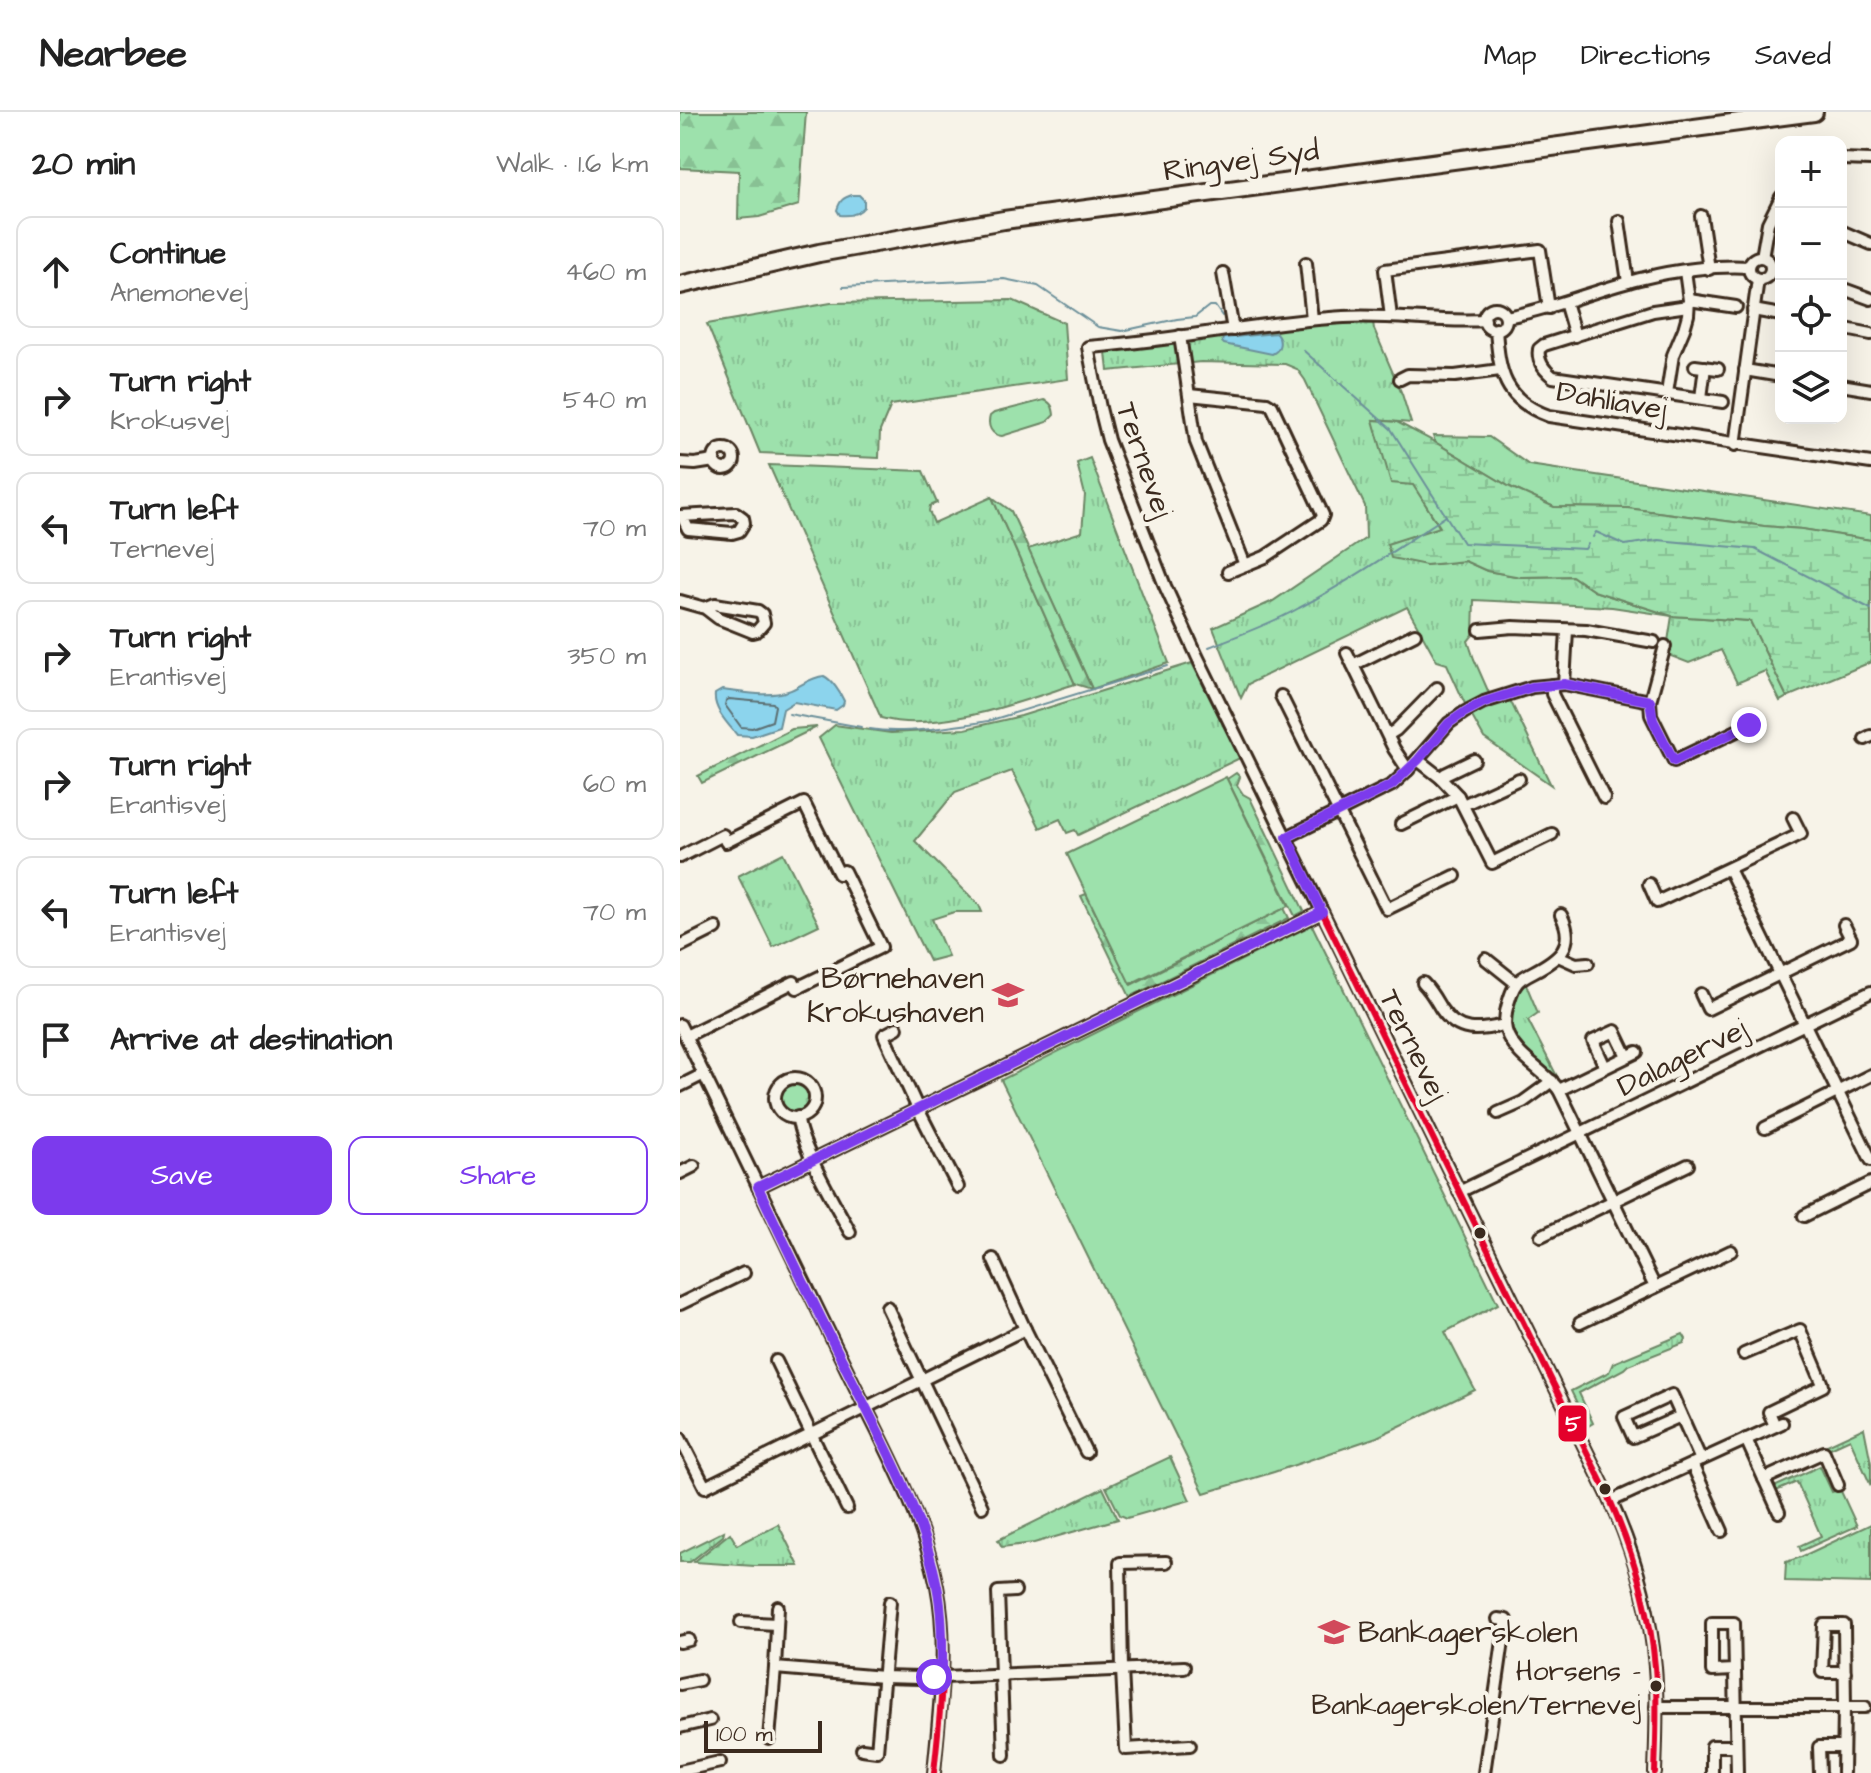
<!DOCTYPE html>
<meta charset="utf-8">
<style>
body{margin:0;font-family:"Architects Daughter",sans-serif;background:#f6f6f6;color:#222}
.controls{position:absolute;right:24px;top:24px;display:grid;overflow:hidden;border-radius:16px;box-shadow:0 8px 32px #0002}
.controls button{width:72px;height:72px;display:grid;place-items:center;padding:0;border:0;border-bottom:2px solid #e0e0e0;background:#fff;color:#222;font:40px sans-serif}
.scale{position:absolute;left:24px;bottom:20px;width:118px;box-sizing:border-box;padding-left:8px;border:4px solid #3b2a1e;border-top:0;font-size:22px;line-height:28px;white-space:nowrap;color:#3b2a1e;-webkit-text-stroke:6px #f7f3e8;paint-order:stroke}
.stop{position:absolute;width:24px;height:24px;margin:-18px;border:6px solid #7c3aed;border-radius:50%;background:#fff}
.stop.end{background:#7c3aed;border-color:#fff;box-shadow:0 2px 8px #0008}
.list{margin:0;padding:0;list-style:none}
h2{display:flex;justify-content:space-between;align-items:center;height:104px;margin:0;padding:0 32px;font-size:34px}
h2 small{font-size:26px;font-weight:400;color:#767676}
.list li{display:grid;grid-template-columns:52px 1fr auto;gap:24px;align-items:center;box-sizing:border-box;height:112px;margin:0 16px 16px;padding:0 16px;border:2px solid #e0e0e0;border-radius:16px}
.list b{display:block;font-size:30px;white-space:nowrap}
.list p{margin:0;font-size:26px;white-space:nowrap;color:#767676}
.list em{font-size:26px;font-style:normal;color:#767676}
.actions{display:flex;gap:16px;padding:24px 32px}
.actions a{flex:1;padding:18px 0;border:2px solid #7c3aed;border-radius:16px;text-align:center;font-size:28px;color:#7c3aed}
.actions .main{background:#7c3aed;color:#fff}
.icon{flex:none;width:44px;height:44px;fill:none;stroke:currentColor;stroke-width:2;stroke-linecap:round;stroke-linejoin:round}
.map{position:relative;flex:none;width:1191px;height:1661px;overflow:hidden}
header{display:flex;align-items:center;gap:48px;box-sizing:border-box;height:112px;padding:0 40px;background:#fff;border-bottom:2px solid #e0e0e0}
header strong{font-size:38px}
nav{display:flex;gap:44px;margin-inline-start:auto;font-size:28px}
main{display:flex}
aside{flex:1;background:#fff}
.map>svg:first-child{display:block}
</style>
<header>
<strong>Nearbee</strong>
<nav><a>Map</a><a>Directions</a><a>Saved</a></nav>
</header>
<main>
<aside>
<h2>20 min<small>Walk · 1.6 km</small></h2>
<ul class="list">
<li><svg class="icon" aria-label="ahead" viewBox="0 0 24 24"><path d="M12 20V5M6 11l6-6 6 6"/></svg><div><b>Continue</b><p>Anemonevej</p></div><em>460 m</em></li>
<li><svg class="icon" aria-label="right" viewBox="0 0 24 24"><path d="M7 20v-9h11M14 6l5 5-5 5"/></svg><div><b>Turn right</b><p>Krokusvej</p></div><em>540 m</em></li>
<li><svg class="icon" aria-label="left" viewBox="0 0 24 24"><path d="M17 20v-9H6M10 6l-5 5 5 5"/></svg><div><b>Turn left</b><p>Ternevej</p></div><em>70 m</em></li>
<li><svg class="icon" aria-label="right" viewBox="0 0 24 24"><path d="M7 20v-9h11M14 6l5 5-5 5"/></svg><div><b>Turn right</b><p>Erantisvej</p></div><em>350 m</em></li>
<li><svg class="icon" aria-label="right" viewBox="0 0 24 24"><path d="M7 20v-9h11M14 6l5 5-5 5"/></svg><div><b>Turn right</b><p>Erantisvej</p></div><em>60 m</em></li>
<li><svg class="icon" aria-label="left" viewBox="0 0 24 24"><path d="M17 20v-9H6M10 6l-5 5 5 5"/></svg><div><b>Turn left</b><p>Erantisvej</p></div><em>70 m</em></li>
<li><svg class="icon" aria-label="arrive" viewBox="0 0 24 24"><path d="M6 21V4h12l-3 4 3 4H6"/></svg><div><b>Arrive at destination</b></div></li>
</ul>
<div class="actions"><a class="main">Save</a><a>Share</a></div>
</aside>
<div class="map">
<svg width="1191" height="1661" viewBox="0 0 1191 1661">
<defs>
<pattern id="grass-tufts" width="24" height="20" patternUnits="userSpaceOnUse" patternTransform="scale(2)"><rect width="24" height="20" fill="#9de1ac"/><path d="M3 7l-1-3M5 7V3M7 7l1-3M15 17l-1-3M17 17v-4M19 17l1-3" fill="none" stroke="#88c194"/></pattern>
<pattern id="forest-firs" width="22" height="20" patternUnits="userSpaceOnUse" patternTransform="scale(2)"><rect width="22" height="20" fill="#9de1ac"/><path d="M5 1l3.5 6h-7zM16 11l3.5 6h-7z" fill="#88c194"/></pattern>
<pattern id="wetland-marsh" width="20" height="14" patternUnits="userSpaceOnUse" patternTransform="scale(2)"><rect width="20" height="14" fill="#9de1ac"/><path d="M1 5h8M5 5V1M11 12h8M15 12V8" fill="none" stroke="#88c194"/></pattern>
</defs>
<rect width="100%" height="100%" fill="#f7f3e8"/>
<filter id="ink" filterUnits="userSpaceOnUse"><feTurbulence type="fractalNoise" baseFrequency=".0125" numOctaves="2"/><feDisplacementMap in="SourceGraphic" scale="16" xChannelSelector="R" yChannelSelector="G"/><feConvolveMatrix kernelMatrix="1 2 1 2 8 2 1 2 1" color-interpolation-filters="sRGB"/></filter>
<g filter="url(#ink)">
<g fill="url(#grass-tufts)" stroke="#6c8665" stroke-width="2">
<polygon points="332,188 384,211 388,267 211,293 200,319 199,346 80,341 27,212 151,191"/>
<polygon points="651,210 693,210 694,217 722,282 731,311 694,308 760,416 708,432 746,453 785,449 807,459 841,465 892,464 914,479 992,504 1070,509 1107,585 1100,589 1085,559 1057,571 1041,538 1009,551 986,542 992,504 932,495 794,488 793,523 788,529 794,547 809,581 785,592 767,552 757,549 727,495 568,572 561,586 533,516 593,489 686,426 685,394 625,268 617,257 605,252 521,250 428,259 426,240"/>
<polygon points="753,324 809,325 849,353 1191,404 1191,428 1122,417 1084,414 947,396 874,395 828,374 755,330"/>
<polygon points="410,346 489,551 412,577 348,437 402,420 405,383 397,351"/>
<path d="M89,353l154,6 14,32 -7,3 -1,5 5,12 58,-26 83,187c-53,17 -139,50 -194,34z"/>
<polygon points="512,551 560,646 398,723 395,718 387,721 380,707 360,716 332,659 275,680 235,729 299,793 302,800 274,800 252,807 268,844 249,849 139,626 155,613 211,621 285,617 341,604"/>
<polygon points="830,588 871,673 804,626 790,601 801,595"/>
<polygon points="103,741 139,813 93,835 58,764"/>
<path d="M845,870l13,31 -10,7 32,62c-25,-22 -64,-44 -47,-84 3,-5 9,-11 12,-16z"/>
<circle cx="115" cy="986" r="16"/>
<polygon points="1003,1222 1006,1227 1004,1231 948,1253 944,1257 899,1281 913,1311 908,1314 891,1279 929,1260 933,1251"/>
<polygon points="1184,1316 1191,1351 1191,1374 1170,1327 1148,1337 1147,1333"/>
<polygon points="490,1345 510,1388 447,1406 440,1403 426,1375"/>
<polygon points="1140,1354 1152,1380 1160,1377 1177,1414 1121,1439 1119,1434 1141,1424 1117,1370 1094,1380 1092,1376"/>
<polygon points="423,1376 438,1407 354,1431 322,1435 318,1428"/>
<polygon points="98,1412 119,1454 75,1454 14,1450 50,1421 57,1433"/>
<polygon points="1191,1412 1191,1471 1105,1469 1106,1450 1121,1445"/>
<polygon points="44,1419 43,1424 10,1450 0,1450 0,1441"/>
</g>
<g fill="url(#forest-firs)" stroke="#6c8665" stroke-width="2">
<polygon points="0,0 126,0 119,93 79,105 58,107 59,59 0,56"/>
<polygon points="312,385 331,399 412,577 395,572"/>
<polygon points="137,615 22,671 18,664 112,617"/>
<polygon points="556,661 560,665 557,673 563,682 570,686 624,799 615,804 547,667"/>
<polygon points="406,782 451,873 604,796 609,806 450,885 401,784"/>
</g>
<polygon fill="url(#wetland-marsh)" stroke="#6c8665" stroke-width="2" points="693,308 717,310 753,329 830,375 874,395 947,396 1084,414 1122,417 1191,428 1191,550 1107,585 1070,509 992,504 914,479 892,464 841,465 807,459 785,449 746,453 711,446 707,432 760,415 733,373 711,371"/>
<g fill="#9de1ac" stroke="#6c8665" stroke-width="2">
<path d="M364,288c8,3 9,7 10,15l-7,7 -45,14c-11,-1 -15,-10 -12,-20l4,-3z"/>
<polygon points="546,665 609,794 450,872 387,742"/>
<polygon points="632,813 818,1192 765,1220 795,1278 697,1325 594,1360 524,1381 321,968"/>
</g>
<g fill="#8cd4ed" stroke="#6c909a" stroke-width="2">
<path d="M172,83h7l5,5v7c-6,8 -15,9 -24,8l-3,-5c3,-10 6,-12 15,-15z"/>
<path d="M596,221c6,7 5,17 -4,21l-48,-10 -2,-2 1,-4z"/>
<path d="M144,564c8,4 16,16 20,25l-1,4 -7,5 -42,-8 -11,7 -4,18 -27,9 -15,-1c-9,-11 -24,-26 -22,-41l7,-4c21,2 45,8 66,1 12,-4 22,-14 36,-15z"/>
</g>
<g fill="none" stroke-linecap="round" stroke-linejoin="round">
<polygon stroke="#5b6e71" stroke-width="2" points="49,587 93,591 95,594 92,609 72,616 61,615 45,593 46,589"/>
<g stroke="#6c909a" stroke-width="2">
<polyline points="163,175 324,167 358,174 418,215 442,219 497,207 515,205 529,194 535,194 542,204"/>
<polyline points="623,238 711,317 766,404"/>
<polyline points="913,425 916,420 945,433 978,428 1075,437 1191,497"/>
<path d="M529,535c30,-12 62,-23 90,-39 51,-27 99,-60 147,-92l17,27 122,6 3,-5"/>
<polyline points="109,602 181,615"/>
<path d="M190,617c32,6 86,-3 118,-8l180,-55"/>
</g>
<defs>
<g id="minor">
<polyline points="1161,47 1191,48"/>
<polyline points="1021,104 1029,157"/>
<polyline points="939,109 948,170"/>
<polyline points="1161,119 1191,132"/>
<polyline points="1082,145 1088,111 1101,85"/>
<circle cx="1080" cy="156" r="11"/>
<polyline points="626,151 632,207"/>
<polyline points="543,161 553,218"/>
<polyline points="1161,176 1191,187"/>
<polyline points="1009,188 1056,195"/>
<polyline points="885,190 895,224"/>
<path d="M1008,194l-35,5 -109,34 -5,4c-2,12 5,21 14,28l170,25"/>
<circle cx="815" cy="207" r="11"/>
<polyline points="1073,198 1101,203"/>
<polyline points="711,205 705,158 860,138 869,196"/>
<path d="M826,205c47,-8 91,-28 138,-39 31,-8 73,-13 105,-11"/>
<path d="M805,208c-47,3 -94,-6 -141,-3 -86,5 -170,24 -256,30l12,61 8,32 57,146 32,70 410,837c26,55 43,113 48,174 3,35 1,71 0,106"/>
<polyline points="1161,216 1191,222"/>
<path d="M816,217c3,44 8,71 53,87l322,47"/>
<polyline points="500,224 516,330 565,453"/>
<polyline points="1015,254 1038,257"/>
<polyline points="1065,258 1101,264"/>
<polyline points="720,267 728,263 775,264 820,258"/>
<polyline points="1161,273 1191,278"/>
<polyline points="987,281 993,243 1004,217 1008,203 1009,188 1005,159"/>
<polyline points="509,283 587,291 592,294 643,403 641,408 585,445 548,460"/>
<polyline points="1021,286 1025,255"/>
<polyline points="1055,333 1078,167"/>
<circle cx="44" cy="347" r="10"/>
<polyline points="0,351 15,352 34,349"/>
<polyline points="0,404 56,401 63,406 64,411 59,419 52,421 8,417 2,404"/>
<polyline points="0,489 25,496 38,506 73,520 77,519 84,511 82,502 78,499 35,492 25,496"/>
<polyline points="800,518 833,515 906,518 974,530"/>
<polyline points="985,534 970,589 971,603 994,649 1069,613"/>
<polyline points="667,541 714,637 728,658"/>
<polyline points="673,553 735,522"/>
<polyline points="884,572 887,518"/>
<polyline points="872,573 872,582 924,686"/>
<polyline points="601,584 707,797 775,764"/>
<polyline points="708,623 716,618 757,576"/>
<polyline points="1185,627 1191,624"/>
<polyline points="738,648 761,666 778,684 812,751 872,722"/>
<polyline points="761,666 765,662 794,648"/>
<polyline points="783,693 839,667"/>
<polyline points="721,712 778,684"/>
<polyline points="607,725 712,673 728,658 769,611 785,600 804,590 852,575 884,572 970,589"/>
<polyline points="0,745 43,723 46,730 124,691 159,762 164,759 201,835 117,876 114,870 6,924"/>
<polyline points="1049,757 1191,1048"/>
<polyline points="969,772 977,790 1121,722 1113,706"/>
<path d="M881,803c16,31 -3,44 -28,57 -6,3 -12,6 -16,11 -6,7 -9,20 -11,29 -1,9 -2,15 2,24 11,23 36,34 51,54l96,197"/>
<polyline points="0,834 36,816"/>
<polyline points="878,844 896,852 908,851"/>
<polyline points="806,847 836,871"/>
<path d="M743,871c8,8 12,16 18,26 17,25 37,22 63,16"/>
<polyline points="1021,882 1028,897 1171,827 1164,813"/>
<path d="M0,913c55,114 111,229 166,343 34,70 75,140 91,218 12,61 2,126 -3,187"/>
<polyline points="217,916 204,923 238,997 278,1075"/>
<polyline points="925,955 913,929 935,919 947,944"/>
<circle cx="115" cy="986" r="20"/>
<polyline points="0,974 24,962"/>
<polyline points="879,978 957,940"/>
<polyline points="818,1001 843,990 872,969"/>
<path d="M118,1005c-1,23 40,92 52,115"/>
<polyline points="1085,1016 1191,963"/>
<polyline points="0,1061 14,1054"/>
<polyline points="78,1075 642,800"/>
<polyline points="779,1080 1191,880"/>
<polyline points="1124,1104 1191,1071"/>
<polyline points="861,1124 1008,1053"/>
<polyline points="313,1147 345,1217 406,1340"/>
<polyline points="0,1192 64,1161"/>
<polyline points="207,1195 302,1395"/>
<polyline points="900,1211 1051,1139"/>
<polyline points="1064,1242 1120,1218 1142,1270 1143,1274 1089,1300 1095,1314"/>
<polyline points="96,1249 167,1396"/>
<polyline points="1001,1304 953,1325 944,1305 992,1283 1021,1348"/>
<polyline points="0,1326 25,1375 345,1217"/>
<polyline points="1066,1327 1099,1400"/>
<polyline points="1012,1352 1042,1419"/>
<polyline points="1084,1367 1144,1340 1158,1373"/>
<polyline points="931,1389 1102,1311"/>
<polyline points="486,1450 440,1451 442,1557 446,1637 510,1633"/>
<polyline points="61,1510 96,1512"/>
<polyline points="0,1530 9,1528"/>
<polyline points="95,1556 203,1565 240,1566 504,1555"/>
<polyline points="1054,1558 1032,1559 1032,1511 1054,1511 1057,1661"/>
<polyline points="1165,1560 1142,1560 1144,1513 1164,1513 1165,1595"/>
<polyline points="0,1572 19,1568"/>
<polyline points="976,1595 1185,1595"/>
<polyline points="0,1615 30,1608"/>
<polyline points="89,1627 95,1556 98,1495"/>
<polyline points="182,1637 197,1639 210,1490"/>
<polyline points="324,1643 318,1480 335,1479"/>
<polyline points="0,1659 40,1650"/>
<polyline points="804,1661 826,1508 818,1507"/>
<polyline points="1032,1661 1032,1634 1056,1634"/>
<polyline points="1140,1661 1139,1635 1163,1635"/>
<polyline points="1163,1661 1164,1595"/>
</g>
<polyline id="highway" points="0,173 139,141 324,108 1134,0"/>
</defs>
<use href="#minor" stroke="#3b2a1e" stroke-width="16"/>
<use href="#highway" stroke="#3b2a1e" stroke-width="22"/>
<use href="#minor" stroke="#f7f3e8" stroke-width="10"/>
<use href="#highway" stroke="#f7f3e8" stroke-width="16"/>
<defs>
<path id="bus-1" d="M254,1661c6,-62 15,-126 3,-188 -14,-71 -51,-137 -83,-201 -33,-66 -65,-131 -96,-197l564,-275 285,581c25,56 43,113 48,174 3,35 1,71 0,106"/>
</defs>
<use href="#bus-1" stroke="#f7f3e8" stroke-width="12"/>
<use href="#bus-1" stroke="#e4002b" stroke-width="6"/>
</g>
</g>
<g fill="none" stroke-linecap="round" stroke-linejoin="round" filter="url(#ink)">
<path stroke="#7c3aed" stroke-width="10" d="M254,1565h8c0,-30 1,-62 -5,-91 -15,-74 -53,-142 -86,-208 -32,-63 -63,-127 -93,-191l564,-275 -35,-75 105,-52 26,-25 31,-37 16,-11 19,-10 48,-15 32,-3 86,17 3,19 21,41 75,-36"/>
</g>
<defs>
<symbol id="school-bare" viewBox="-9 -9 18 18"><path d="M0-5L7-2L0 1L-7-2ZM-4 1L0 2.5L4 1V4Q0 6-4 4Z" fill="#d1495b" stroke="#f7f3e8" stroke-width="2.5" paint-order="stroke"/></symbol>
</defs>
<g fill-rule="evenodd">
<use href="#school-bare" x="306" y="861" width="44" height="44"/>
<use href="#school-bare" x="632" y="1498" width="44" height="44"/>
</g>
<g fill="#3b2a1e" stroke="#f7f3e8" stroke-width="3">
<circle cx="800" cy="1121" r="7"/>
<circle cx="925" cy="1377" r="7"/>
<circle cx="976" cy="1574" r="7"/>
</g>
<g text-anchor="middle" stroke-width="8" stroke-linejoin="round" paint-order="stroke">
<g font-size="28" fill="#3b2a1e" stroke="#f7f3e8" text-anchor="end">
<text x="961" y="1568">Horsens -<tspan x="961" dy="34">Bankagerskolen/Ternevej</tspan></text>
</g>
<g font-size="30" fill="#3b2a1e" stroke="#f7f3e8">
<text transform="translate(561 48) rotate(-8)" y="10">Ringvej Syd</text>
<text transform="translate(932 288) rotate(10)" y="10">Dahliavej</text>
<text transform="translate(465 348) rotate(71)" y="10">Ternevej</text>
<text transform="translate(734 933) rotate(64)" y="10">Ternevej</text>
<text transform="translate(1002 945) rotate(-26)" y="10">Dalagervej</text>
</g>
<g font-size="30" fill="#3b2a1e" stroke="#f7f3e8" text-anchor="end">
<text x="304" y="876">Børnehaven<tspan x="304" dy="34">Krokushaven</tspan></text>
<text x="678" y="1530" text-anchor="start">Bankagerskolen</text>
</g>
</g>
<rect stroke="#f7f3e8" stroke-width="3" x="877" y="1292" width="31" height="39" rx="8" fill="#e4002b"/>
<g font-size="22" text-anchor="middle" font-weight="bold" fill="#fff">
<text x="893" y="1319">5</text>
</g>
</svg>
<div class="controls">
<button>+</button>
<button>−</button>
<button><svg class="icon" aria-label="locate" viewBox="0 0 24 24"><circle cx="12" cy="12" r="6"/><path d="M12 2v4M12 18v4M2 12h4M18 12h4"/></svg></button>
<button><svg class="icon" aria-label="layers" viewBox="0 0 24 24"><path d="M12 4l9 5-9 5-9-5zM3 14l9 5 9-5"/></svg></button>
</div>
<div class="scale">100 m</div>
<div class="stop" style="left:254px;top:1565px"></div>
<div class="stop end" style="left:1069px;top:613px"></div>
</div>
</main>
